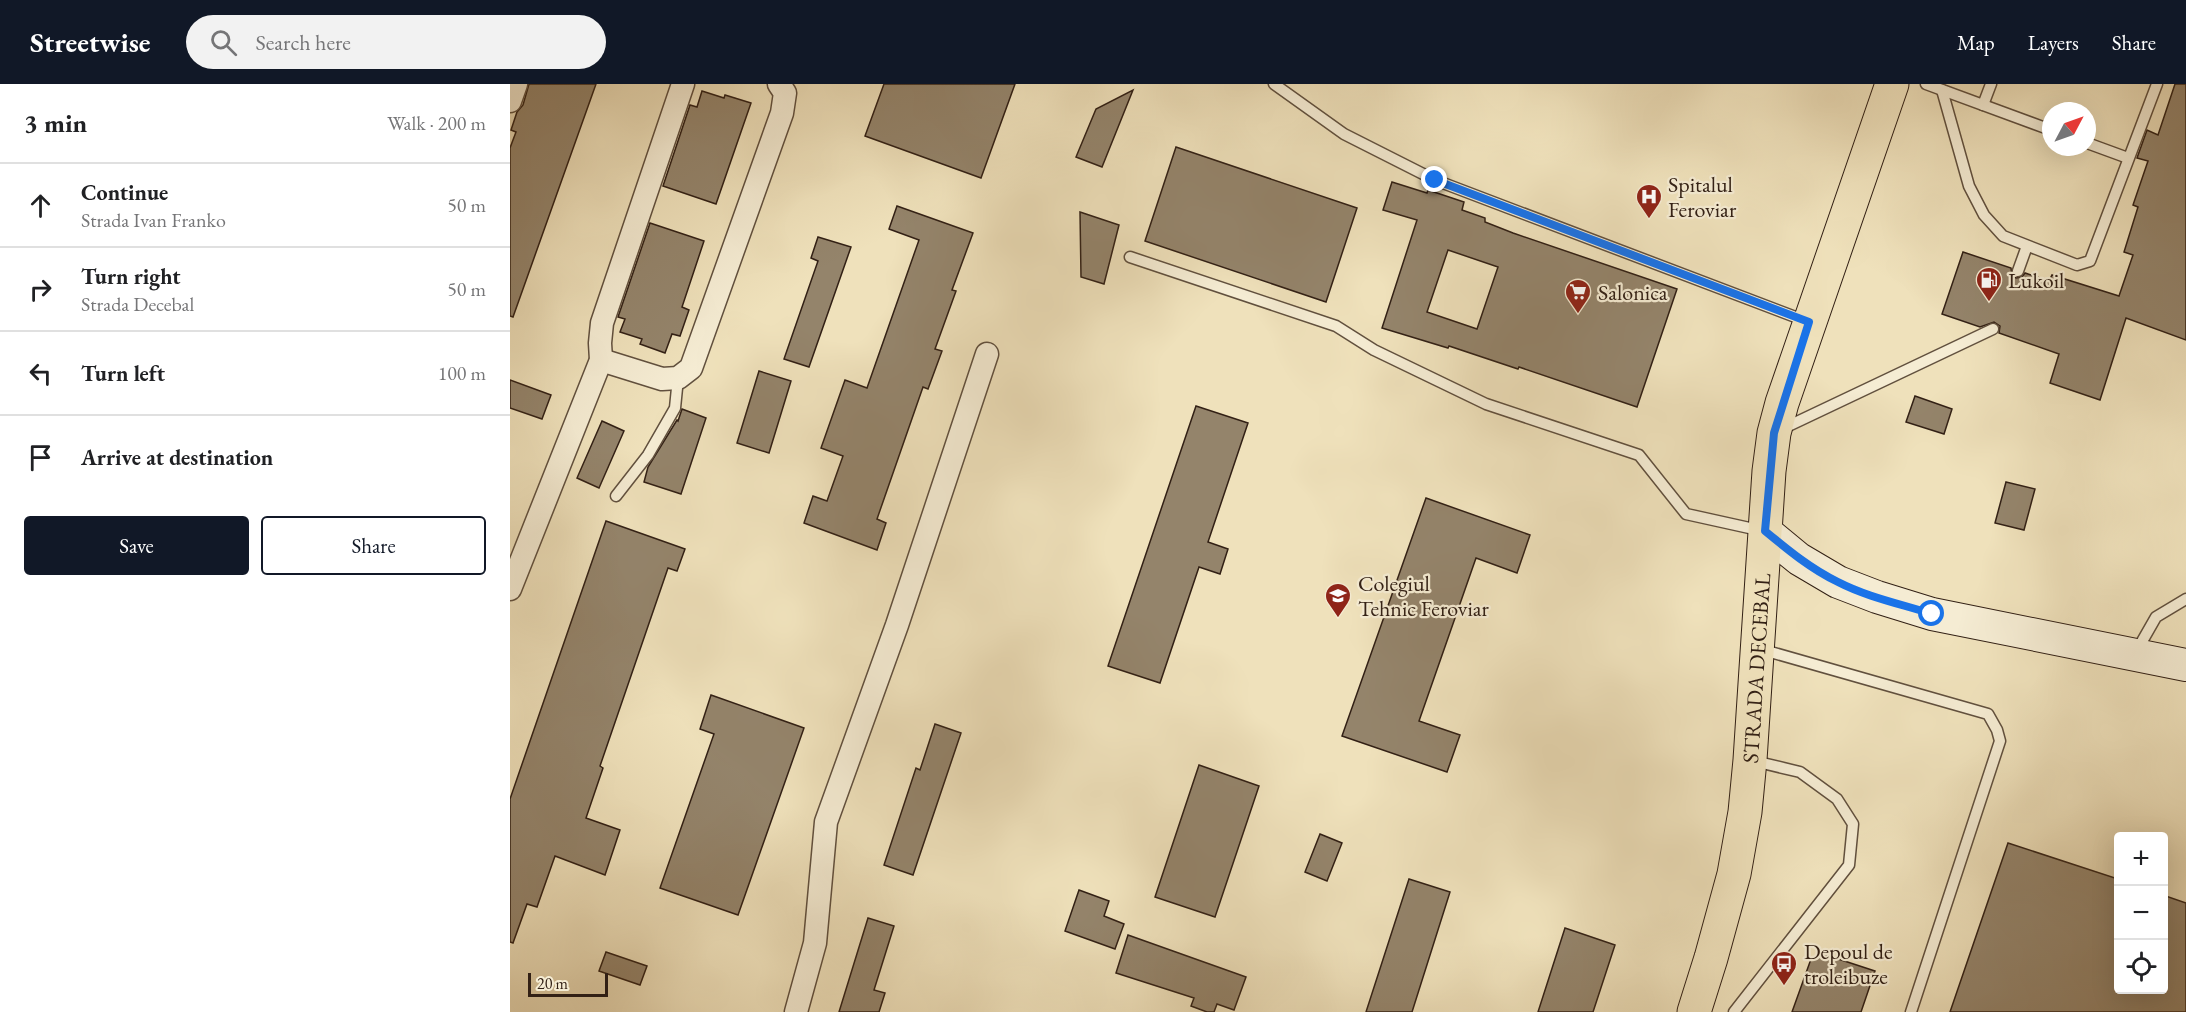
<!DOCTYPE html>
<meta charset="utf-8">
<style>
body{margin:0;font-family:"EB Garamond",serif;background:#f2f2f2;color:#202124}
.controls{position:absolute;right:18px;bottom:18px;display:grid;overflow:hidden;border-radius:6px;box-shadow:0 6px 24px #0002}
.controls button{width:54px;height:54px;display:grid;place-items:center;padding:0;border:0;border-bottom:2px solid #e0e0e0;background:#fff;color:#202124;font:30px sans-serif}
.compass{position:absolute;left:1532px;top:18px;width:54px;height:54px;border-radius:50%;background:#fff;box-shadow:0 6px 24px #0002;rotate:49deg}
.scale{position:absolute;left:18px;bottom:15px;width:80px;box-sizing:border-box;padding-left:6px;border:3px solid #322015;border-top:0;font-size:16px;line-height:21px;white-space:nowrap;color:#322015;-webkit-text-stroke:4px #f5ecd3;paint-order:stroke}
.stop{position:absolute;width:18px;height:18px;margin:-14px;border:4px solid #1a73e8;border-radius:50%;background:#fff}
.stop.end{background:#1a73e8;border-color:#fff;box-shadow:0 2px 6px #0008}
.list{margin:0;padding:0;list-style:none}
h2{display:flex;justify-content:space-between;align-items:center;height:78px;margin:0;padding:0 24px;font-size:26px}
h2 small{font-size:20px;font-weight:400;color:#757577}
.list li{display:grid;grid-template-columns:39px 1fr auto;gap:18px;align-items:center;box-sizing:border-box;height:84px;padding:0 24px;border-top:2px solid #e0e0e0}
.list b{display:block;font-size:22px;white-space:nowrap}
.list p{margin:0;font-size:20px;white-space:nowrap;color:#757577}
.list em{font-size:20px;font-style:normal;color:#757577}
.actions{display:flex;gap:12px;padding:18px 24px}
.actions a{flex:1;padding:14px 0;border:2px solid #111827;border-radius:6px;text-align:center;font-size:21px;color:#111827}
.actions .main{background:#111827;color:#fff}
.icon{flex:none;width:33px;height:33px;fill:none;stroke:currentColor;stroke-width:2;stroke-linecap:round;stroke-linejoin:round}
.map{position:relative;flex:none;width:1676px;height:928px;overflow:hidden}
header{display:flex;align-items:center;gap:36px;box-sizing:border-box;height:84px;padding:0 30px;background:#111827;color:#fff}
header strong{font-size:28px}
nav{display:flex;gap:33px;margin-inline-start:auto;font-size:21px}
.search{width:420px;height:54px;background:#f2f2f2;display:flex;align-items:center;gap:15px;box-sizing:border-box;padding:0 21px;border-radius:33px;color:#757577;font-size:22px}
main{display:flex}
aside{flex:1;background:#fff}
.map>svg:first-child{display:block}
</style>
<header>
<strong>Streetwise</strong>
<div class="search"><svg class="icon" aria-label="search" viewBox="0 0 24 24"><circle cx="10" cy="10" r="6"/><path d="M15 15l6 6"/></svg>Search here</div>
<nav><a>Map</a><a>Layers</a><a>Share</a></nav>
</header>
<main>
<aside>
<h2>3 min<small>Walk · 200 m</small></h2>
<ul class="list">
<li><svg class="icon" aria-label="ahead" viewBox="0 0 24 24"><path d="M12 20V5M6 11l6-6 6 6"/></svg><div><b>Continue</b><p>Strada Ivan Franko</p></div><em>50 m</em></li>
<li><svg class="icon" aria-label="right" viewBox="0 0 24 24"><path d="M7 20v-9h11M14 6l5 5-5 5"/></svg><div><b>Turn right</b><p>Strada Decebal</p></div><em>50 m</em></li>
<li><svg class="icon" aria-label="left" viewBox="0 0 24 24"><path d="M17 20v-9H6M10 6l-5 5 5 5"/></svg><div><b>Turn left</b></div><em>100 m</em></li>
<li><svg class="icon" aria-label="arrive" viewBox="0 0 24 24"><path d="M6 21V4h12l-3 4 3 4H6"/></svg><div><b>Arrive at destination</b></div></li>
</ul>
<div class="actions"><a class="main">Save</a><a>Share</a></div>
</aside>
<div class="map">
<svg width="1676" height="928" viewBox="0 0 1676 928">
<rect width="100%" height="100%" fill="#efe1bb"/>
<filter id="stains"><feTurbulence type="fractalNoise" baseFrequency=".00333" numOctaves="4"/><feColorMatrix values="0 0 0 0 .2 0 0 0 0 .09 0 0 0 0 .02 0 0 0 .5 -.17"/></filter>
<radialGradient id="worn" r=".72"><stop offset=".6" stop-color="#630" stop-opacity="0"/><stop offset="1" stop-color="#630" stop-opacity=".3"/></radialGradient>
<g fill="#94846b" stroke="#322015" stroke-width="1.5" fill-rule="evenodd">
<polygon points="19,0 86,0 3,233 0,232 0,64 6,48 1,46 7,28 13,21"/>
<polygon points="374,0 505,0 471,94 355,52"/>
<polygon points="1665,0 1676,0 1676,256 1616,234 1590,316 1540,299 1549,270 1489,249 1490,242 1484,238 1470,243 1432,230 1453,168 1501,184 1502,191 1506,194 1512,193 1515,189 1539,197 1542,191 1609,212 1623,171 1614,168 1628,123 1623,121 1638,77 1627,74 1637,46 1648,51"/>
<polygon points="623,6 592,83 566,73 586,25"/>
<polygon points="192,7 214,14 215,11 241,19 206,120 153,102 180,21 187,23"/>
<polygon points="666,63 847,124 816,218 635,157"/>
<path d="M882,98l35,11 1,-3 36,12 -2,8 23,8v4l28,11 164,56 -40,118 -118,-40 -1,2 -69,-23 -1,2 -66,-20 35,-108 -34,-10zM938,166l50,17 -21,62 -50,-17z"/>
<polygon points="387,122 463,149 442,206 446,207 425,265 432,267 418,305 413,303 367,435 376,439 367,466 294,439 303,412 317,417 333,372 311,364 335,296 357,304 409,156 379,145"/>
<polygon points="570,128 609,141 594,200 571,193"/>
<polygon points="140,139 194,157 172,223 179,226 170,252 162,250 155,269 130,260 132,255 110,248 115,235 108,233"/>
<polygon points="308,153 341,163 299,283 274,275 308,177 301,174"/>
<polygon points="249,287 281,297 259,369 227,359"/>
<polygon points="0,296 41,311 32,335 0,324"/>
<polygon points="1405,312 1442,325 1434,350 1396,338"/>
<polygon points="686,322 738,339 698,458 718,465 710,490 689,483 650,599 598,582"/>
<polygon points="172,325 196,334 171,410 134,398 138,383 167,336 168,337"/>
<polygon points="92,337 114,347 89,404 67,394"/>
<polygon points="1496,398 1525,405 1514,446 1485,439"/>
<polygon points="916,414 1020,451 1007,489 966,474 909,637 950,651 937,688 832,652"/>
<polygon points="96,437 175,465 167,487 158,484 90,682 93,684 76,734 110,746 95,791 45,772 27,823 17,820 3,859 0,858 0,715"/>
<polygon points="201,611 294,644 228,831 150,804 204,650 190,645"/>
<polygon points="425,640 451,649 403,791 374,781 406,684 410,686"/>
<polygon points="689,681 749,702 705,833 645,813"/>
<polygon points="810,750 832,759 817,797 795,788"/>
<polygon points="1498,759 1608,795 1608,906 1653,906 1653,811 1676,819 1676,928 1440,928"/>
<polygon points="899,795 940,808 902,928 856,928"/>
<polygon points="569,806 599,817 594,832 614,840 605,865 555,847"/>
<polygon points="358,834 384,842 364,906 375,909 369,928 329,928"/>
<polygon points="1055,844 1105,861 1083,928 1028,928"/>
<polygon points="618,851 736,893 724,926 707,920 704,928 697,928 681,922 684,914 606,889"/>
<polygon points="96,868 137,882 130,901 89,887"/>
<polygon points="1313,870 1365,887 1351,928 1282,928 1301,875"/>
</g>
<g fill="none" stroke-linecap="round" stroke-linejoin="round">
<defs>
<g id="lane">
<polyline points="764,0 834,50 925,96 1296,237"/>
<polyline points="1416,0 1541,46"/>
<polyline points="1432,6 1459,102 1474,131 1493,152 1567,181 1580,177 1647,0"/>
<polyline points="1473,21 1481,0"/>
<polyline points="1577,59 1618,74"/>
<polyline points="620,173 826,242 864,266 976,320 1129,371 1176,430 1253,447"/>
<polyline points="1508,187 1517,162"/>
<polyline points="1272,345 1483,245"/>
<polyline points="106,412 138,371 165,324 168,294"/>
<polyline points="1250,565 1478,630 1487,646 1490,657 1401,928"/>
<polyline points="1626,568 1646,533 1676,515"/>
<polyline points="1224,928 1339,781 1343,740 1327,715 1290,688 1244,677"/>
</g>
<g id="street">
<polyline points="0,17 6,0"/>
<polyline points="91,276 152,295 168,294 181,284 272,29 275,9 269,0"/>
<polyline points="0,505 91,276 90,259 92,239 173,0"/>
<polyline points="286,928 305,859 316,738 387,541 477,270"/>
</g>
<polyline id="secondary" points="1255,447 1289,475 1328,498 1367,513 1422,530 1676,581"/>
<g id="primary">
<path id="s1" d="M1184,928l17,-54 23,-84 11,-62 5,-52 19,-289 5,-38 8,-30 110,-319"/>
</g>
</defs>
<use href="#lane" stroke="#61503e" stroke-width="13"/>
<use href="#street" stroke="#61503e" stroke-width="25"/>
<use href="#secondary" stroke="#322015" stroke-width="34"/>
<use href="#primary" stroke="#322015" stroke-width="35"/>
<use href="#lane" stroke="#f5ecd3" stroke-width="10"/>
<use href="#street" stroke="#f5ecd3" stroke-width="22"/>
<use href="#secondary" stroke="#f5ecd3" stroke-width="32"/>
<use href="#primary" stroke="#efe1bb" stroke-width="33"/>
</g>
<g fill="none" stroke-linecap="round" stroke-linejoin="round">
<path stroke="#1a73e8" stroke-width="8" d="M925,96l374,142 -35,111 -9,98c23,19 46,38 73,51 29,15 63,22 94,32"/>
</g>
<defs>
<symbol id="hospital-pin" viewBox="-11 -11 22 30"><path d="M0 17L-7.5 6A9.5 9.5 0 1 1 7.5 6Z" fill="#8f2418" stroke="#f5ecd3"/><path d="M-5-5h3v3.5h4V-5h3V5h-3V1.5h-4V5h-3Z" fill="#fff"/></symbol>
<symbol id="fuel-pin" viewBox="-11 -11 22 30"><path d="M0 17L-7.5 6A9.5 9.5 0 1 1 7.5 6Z" fill="#8f2418" stroke="#f5ecd3"/><path d="M-5.5-6h7V0h2V4h1.3V-2.5L3-4.5l.8-.8L6-3V5H2.5V1h-1V6h-7ZM-4.2-4.7v3.2H.2V-4.7Z" fill="#fff"/></symbol>
<symbol id="supermarket-pin" viewBox="-11 -11 22 30"><path d="M0 17L-7.5 6A9.5 9.5 0 1 1 7.5 6Z" fill="#8f2418" stroke="#f5ecd3"/><path d="M-6-5.5h2.5l.6 2H6L4.5 2H-2.5L-4.4-4H-6ZM-1.5 3.2a1.3 1.3 0 1 0 .1 0ZM3 3.2a1.3 1.3 0 1 0 .1 0Z" fill="#fff"/></symbol>
<symbol id="university-pin" viewBox="-11 -11 22 30"><path d="M0 17L-7.5 6A9.5 9.5 0 1 1 7.5 6Z" fill="#8f2418" stroke="#f5ecd3"/><path d="M0-5L7-2L0 1L-7-2ZM-4 1L0 2.5L4 1V4Q0 6-4 4Z" fill="#fff"/></symbol>
<symbol id="bus-pin" viewBox="-11 -11 22 30"><path d="M0 17L-7.5 6A9.5 9.5 0 1 1 7.5 6Z" fill="#8f2418" stroke="#f5ecd3"/><path d="M-5-6H5V4H4V6H2V4H-2V6H-4V4H-5ZM-3.5-4V0h7V-4ZM-3.5 1.2v1.5H-2V1.2ZM2 1.2v1.5H3.5V1.2Z" fill="#fff"/></symbol>
</defs>
<g fill-rule="evenodd">
<use href="#hospital-pin" x="1124" y="98" width="30" height="40"/>
<use href="#fuel-pin" x="1464" y="181" width="30" height="40"/>
<use href="#supermarket-pin" x="1053" y="193" width="30" height="40"/>
<use href="#university-pin" x="813" y="497" width="30" height="40"/>
<use href="#bus-pin" x="1259" y="865" width="30" height="40"/>
</g>
<g text-anchor="middle" stroke-width="4.5" stroke-linejoin="round" paint-order="stroke">
<g font-size="22" fill="#322015" stroke="#f5ecd3" text-anchor="start">
<text x="1158" y="108">Spitalul<tspan x="1158" dy="25">Feroviar</tspan></text>
<text x="1498" y="204">Lukoil</text>
<text x="1088" y="216">Salonica</text>
<text x="848" y="507">Colegiul<tspan x="848" dy="25">Tehnic Feroviar</tspan></text>
<text x="1294" y="875">Depoul de<tspan x="1294" dy="25">troleibuze</tspan></text>
</g>
<g font-size="22" fill="#322015" stroke="#f5ecd3">
<text dy="8" stroke="none"><textPath href="#s1" startOffset="351">STRADA DECEBAL</textPath></text>
</g>
</g>
<rect width="100%" height="100%" filter="url(#stains)"/>
<rect width="100%" height="100%" fill="url(#worn)"/>
</svg>
<div class="controls">
<button>+</button>
<button>−</button>
<button><svg class="icon" aria-label="locate" viewBox="0 0 24 24"><circle cx="12" cy="12" r="6"/><path d="M12 2v4M12 18v4M2 12h4M18 12h4"/></svg></button>
</div>
<svg class="compass" viewBox="-18 -18 36 36"><path d="M0-13l5 13h-10z" fill="#e53935"/><path d="M0 13l5-13h-10z" fill="#757577"/></svg>
<div class="scale">20 m</div>
<div class="stop" style="left:1422px;top:530px"></div>
<div class="stop end" style="left:925px;top:96px"></div>
</div>
</main>
